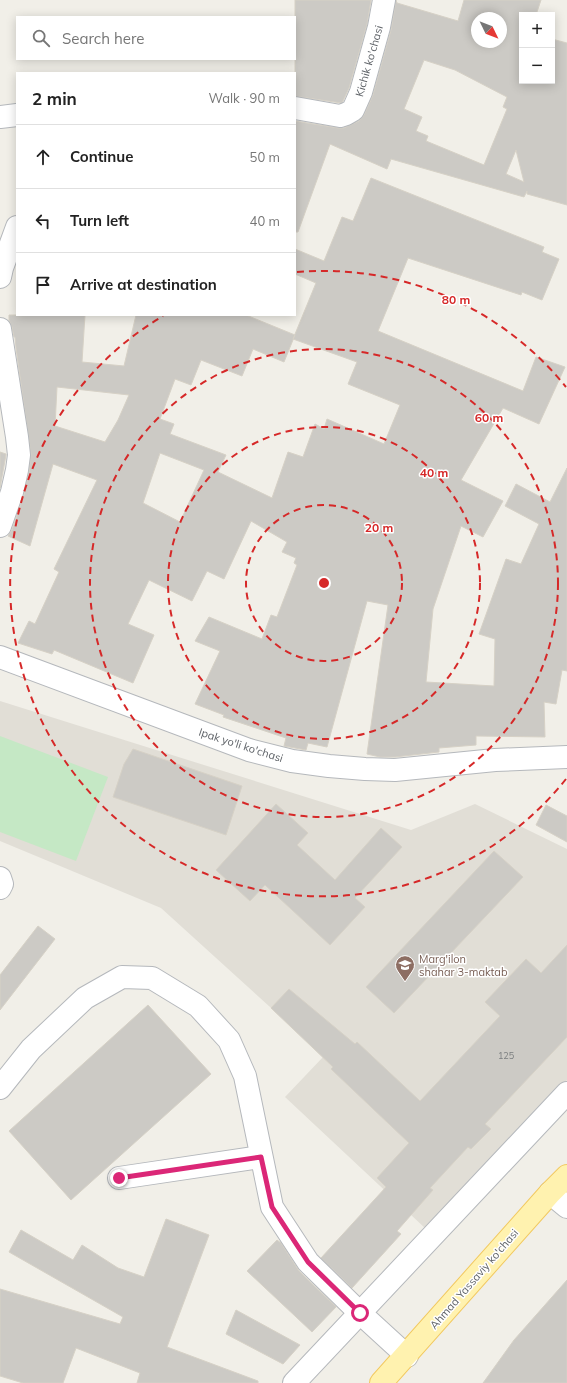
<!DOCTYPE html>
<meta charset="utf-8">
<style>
body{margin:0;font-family:Mulish,sans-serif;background:#f6f6f6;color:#222}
.controls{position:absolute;right:12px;top:12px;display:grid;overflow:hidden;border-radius:0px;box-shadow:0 2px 10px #0003}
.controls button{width:36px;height:36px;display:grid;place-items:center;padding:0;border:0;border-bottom:1px solid #e0e0e0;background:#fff;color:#222;font:20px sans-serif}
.compass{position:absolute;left:471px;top:12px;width:36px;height:36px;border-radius:50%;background:#fff;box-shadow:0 2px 10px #0003;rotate:133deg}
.stop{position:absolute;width:12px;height:12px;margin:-9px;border:3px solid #db2777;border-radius:50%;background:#fff}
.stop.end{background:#db2777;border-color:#fff;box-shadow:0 1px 4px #0008}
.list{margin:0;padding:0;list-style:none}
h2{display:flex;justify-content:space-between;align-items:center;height:52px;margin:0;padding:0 16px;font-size:17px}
h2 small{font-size:13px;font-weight:400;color:#767676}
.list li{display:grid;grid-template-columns:26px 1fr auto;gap:12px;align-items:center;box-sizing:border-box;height:64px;padding:0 16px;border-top:1px solid #e0e0e0}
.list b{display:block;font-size:15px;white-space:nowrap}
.list em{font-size:13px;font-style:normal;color:#767676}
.icon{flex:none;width:22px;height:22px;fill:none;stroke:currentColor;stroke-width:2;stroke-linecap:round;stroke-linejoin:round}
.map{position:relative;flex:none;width:567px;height:1383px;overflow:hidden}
.search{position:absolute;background:#fff;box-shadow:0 2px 10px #0003;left:16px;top:16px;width:280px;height:44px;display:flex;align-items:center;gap:10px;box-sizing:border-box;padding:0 14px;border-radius:0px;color:#767676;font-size:15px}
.panel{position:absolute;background:#fff;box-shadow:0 2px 10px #0003;left:16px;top:72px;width:280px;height:244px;border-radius:0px}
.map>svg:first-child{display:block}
</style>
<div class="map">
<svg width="567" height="1383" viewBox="0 0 567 1383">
<rect width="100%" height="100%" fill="#f1efe8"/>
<polygon fill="#e1ded6" points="0,701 411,830 475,804 567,849 567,1080 426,1229 285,1097 324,1056 161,908 0,841"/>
<polygon fill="#c5e8c5" points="0,736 108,777 76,861 0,832"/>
<g fill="#cccac5" stroke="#d6d1c6" fill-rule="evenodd">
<polygon points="295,0 371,0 367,24 349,88 343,101 341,103 295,96"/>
<path d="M396,0l1,3 61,18 6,-21h77l-5,15h-14v66h30v-42l15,4v162l-40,-11v-3l-3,6 -133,-38 -4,10 -57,-25 -32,88h-3v-111l43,7h6l15,-7 5,-6 9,-20 18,-65zM477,18h24v24h-24zM424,60l31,10 52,27 -4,10 4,2 -23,56 -58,-24 2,-5 -12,-5 6,-14 -18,-8zM516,150l8,32 -18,-8z"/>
<path d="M371,178l173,69 -2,5 17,7 -17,41 -20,-8 -1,3 -113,-37 -30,73 145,60 13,-34 29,10 -26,57 -36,-16 -42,72 42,21 -20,36 -22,-11 -28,83 -7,73 68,4 1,-47 -16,-5 27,-75 15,5 18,-40 -34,-18 11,-22 34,18 17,-34v203l-5,-1 -6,34 -12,-2 1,35 -69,-1v9l-37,3v4l-44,5h-15l-13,-3 21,-149 -21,-4 -40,146 -19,-4 -2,7 -22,-4 2,-8 -63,-21 1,-2 -29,-11 25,-53 -25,-10 14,-24 53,22 9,-24 6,2 20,-52 -3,-2 2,-5 -14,-6 5,-10 -36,-21 -27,58 -17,-8 -15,30 -43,-21 -21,44 26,11 -21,48 -79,-33 -2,4 -34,-11 11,-22 6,3 24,-52 -5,-3 43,-89 -44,-16 -23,82 -22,-10 4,-6 12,-35 5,-23 2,-18 -15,-106 -1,-11h-1l-2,-10 -3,-7v-5h76l-3,47 42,4 12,-51h110l49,20 -11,27 -31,-13 -11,27 -41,-16 -10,25 -16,-6 -15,40 14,5 -4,10 56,21 -8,17 54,26 16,-46 15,5 12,-33 9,5 3,-10 57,25 16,-39 -52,-21 9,-22 -64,-23 23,-56 -21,-9v-25l29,12 18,-44 11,4zM57,387l72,8 -11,25 -13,22 -50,-16zM160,453l44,17 -24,52 -37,-19z"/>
<polygon points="0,452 6,454 6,455 0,488"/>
<polygon points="133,749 242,786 226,835 113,797 124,764"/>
<polygon points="276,804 308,833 297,845 335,880 381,828 402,847 355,898 365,907 330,945 265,885 250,901 216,870"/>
<polygon points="546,805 567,816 567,842 536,825"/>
<polygon points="494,851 523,877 394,1013 366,987"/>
<polygon points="38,926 55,939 0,1010 0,975"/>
<polygon points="567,945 567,1037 485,1124 491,1129 471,1149 468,1147 430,1188 433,1190 397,1231 401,1234 352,1288 321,1258 386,1187 377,1178 409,1143 331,1069 333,1067 271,1008 289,989 355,1044 357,1042 420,1101 500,1016 485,1002 526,959 541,973"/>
<polygon points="148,1005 211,1074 71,1200 9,1131"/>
<polygon points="166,1219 209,1235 167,1347 258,1381 258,1383 137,1383 140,1373 76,1348 63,1383 23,1383 0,1376 0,1289 120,1324 123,1317 9,1252 21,1230 73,1260 82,1245 118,1268 144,1277"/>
<polygon points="277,1240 281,1243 299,1271 336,1307 312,1332 247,1271"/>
<polygon points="567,1280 567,1383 483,1383 514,1340"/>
<polygon points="236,1310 300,1345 283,1364 226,1334"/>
</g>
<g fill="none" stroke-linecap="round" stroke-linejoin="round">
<defs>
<g id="minor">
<polyline points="295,108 340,116 346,114 353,110 361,92 379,27 384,0"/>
<polyline points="0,117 17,115"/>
<polyline points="0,277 2,268 17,227"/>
<polyline points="0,329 17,437 19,455 17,470 12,492 0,526"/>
<polyline points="0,657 249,750 292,761 329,766 365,769 395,770 495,760 567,757"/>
<polyline points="0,878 2,884 0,888"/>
<polyline points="0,1088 31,1049 85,998 122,977 152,978 198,1006 229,1040 245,1076 272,1207 308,1262 360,1313 407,1356"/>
<polyline points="119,1178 261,1157"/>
<polyline points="550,1193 567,1207"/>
<polyline points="294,1383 567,1093"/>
</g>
<polyline id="major" points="381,1383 550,1193 567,1176"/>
</defs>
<use href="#minor" stroke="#b5b8bc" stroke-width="24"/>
<use href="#major" stroke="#f2c960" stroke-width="24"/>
<use href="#minor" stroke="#fff" stroke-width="22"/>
<use href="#major" stroke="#fff2af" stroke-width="22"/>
</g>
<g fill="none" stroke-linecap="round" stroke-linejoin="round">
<polyline stroke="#db2777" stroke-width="5" points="119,1178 261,1157 272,1207 308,1262 360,1313"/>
</g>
<g fill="none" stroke="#d62828" stroke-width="2" stroke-dasharray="7 5">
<circle cx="324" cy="583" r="78"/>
<circle cx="324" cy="583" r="156"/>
<circle cx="324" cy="583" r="234"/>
<path d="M566 779A312 312 0 1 1 163 316M297 272A312 312 0 0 1 566 387"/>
</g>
<defs>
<symbol id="school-pin" viewBox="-11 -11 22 30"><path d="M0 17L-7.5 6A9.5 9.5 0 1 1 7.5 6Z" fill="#8d6e63" stroke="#fff"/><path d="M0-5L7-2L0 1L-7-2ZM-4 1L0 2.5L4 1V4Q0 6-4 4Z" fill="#fff"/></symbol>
</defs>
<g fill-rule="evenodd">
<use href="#school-pin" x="394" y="954" width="22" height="30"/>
</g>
<g text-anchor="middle" stroke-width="3" stroke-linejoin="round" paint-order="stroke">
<g font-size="9" fill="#7a7d7f">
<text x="506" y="1059">125</text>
</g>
<g font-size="11" fill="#5f6368" stroke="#fff">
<text transform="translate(369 61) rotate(-74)" y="4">Kichik ko'chasi</text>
<text transform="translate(241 745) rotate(18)" y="4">Ipak yo'li ko'chasi</text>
<text transform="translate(474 1279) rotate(-49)" y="4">Ahmad Yassaviy ko'chasi</text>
</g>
<g font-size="11" fill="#785e54" stroke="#fff" text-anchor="start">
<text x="419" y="963">Marg'ilon<tspan x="419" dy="13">shahar 3-maktab</tspan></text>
</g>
</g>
<circle cx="324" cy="583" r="6" fill="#d62828" stroke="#fff" stroke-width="2"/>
<g font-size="12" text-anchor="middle" font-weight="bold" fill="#d62828" stroke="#fff" stroke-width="3" stroke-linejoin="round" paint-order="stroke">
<text x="456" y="304">80 m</text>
<text x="489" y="422">60 m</text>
<text x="434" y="477">40 m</text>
<text x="379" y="532">20 m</text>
</g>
</svg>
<div class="controls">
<button>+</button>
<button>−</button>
</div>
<svg class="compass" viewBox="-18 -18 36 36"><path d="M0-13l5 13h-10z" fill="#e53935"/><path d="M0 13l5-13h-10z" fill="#767676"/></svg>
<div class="stop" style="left:360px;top:1313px"></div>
<div class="stop end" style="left:119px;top:1178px"></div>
<div class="search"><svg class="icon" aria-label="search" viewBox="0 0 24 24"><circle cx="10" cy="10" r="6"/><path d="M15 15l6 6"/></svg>Search here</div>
<section class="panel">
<h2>2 min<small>Walk · 90 m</small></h2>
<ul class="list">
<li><svg class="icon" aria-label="ahead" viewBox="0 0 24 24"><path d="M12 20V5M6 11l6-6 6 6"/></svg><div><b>Continue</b></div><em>50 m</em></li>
<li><svg class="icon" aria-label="left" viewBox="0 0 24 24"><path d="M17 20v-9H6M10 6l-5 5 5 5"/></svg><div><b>Turn left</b></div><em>40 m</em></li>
<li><svg class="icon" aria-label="arrive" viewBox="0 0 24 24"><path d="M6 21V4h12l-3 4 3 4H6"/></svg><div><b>Arrive at destination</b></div></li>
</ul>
</section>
</div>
